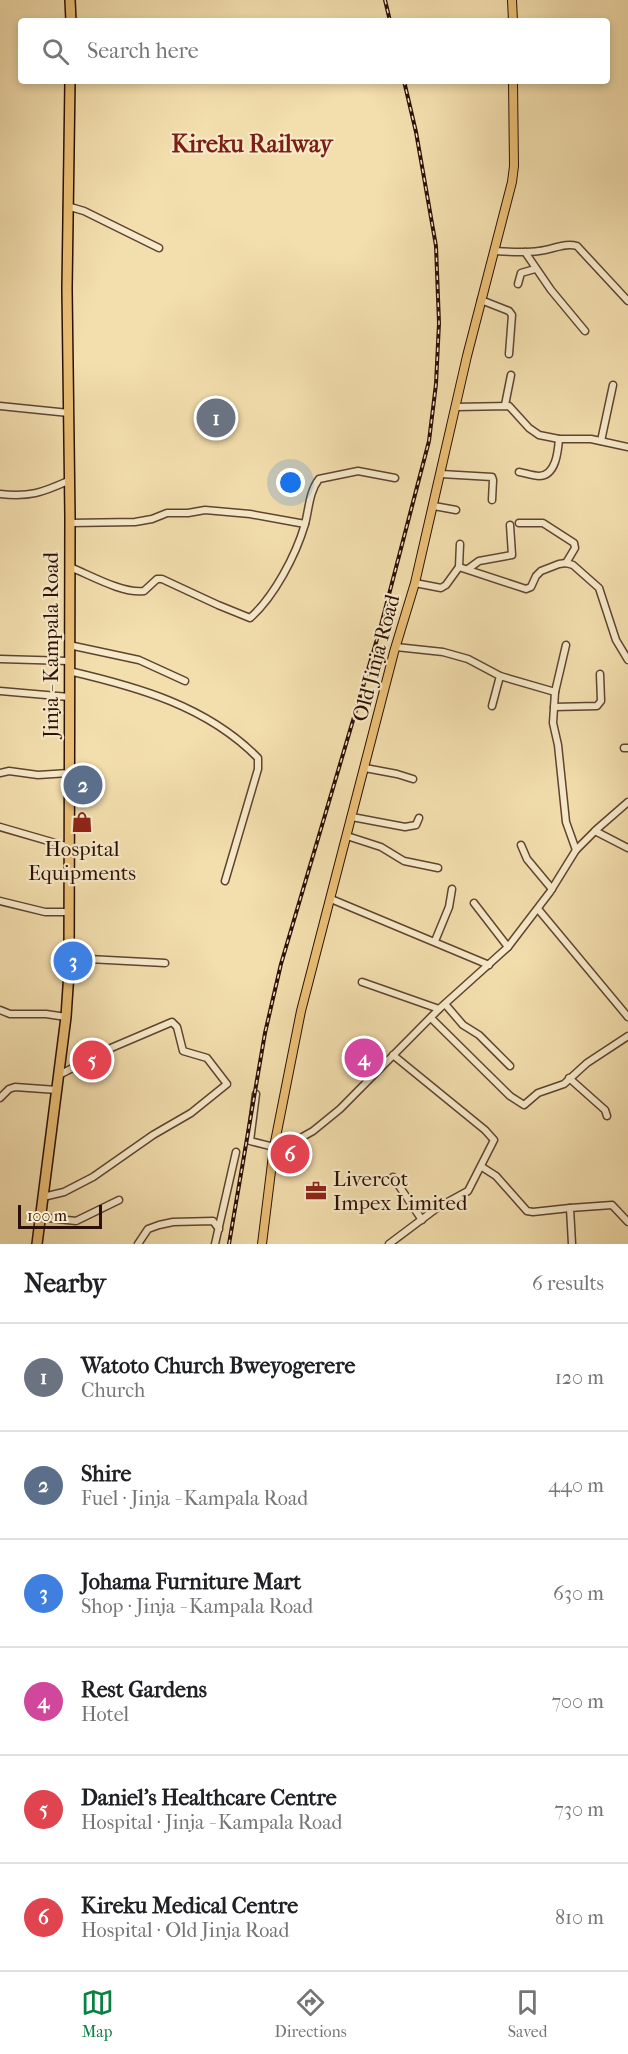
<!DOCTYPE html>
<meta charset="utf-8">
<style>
body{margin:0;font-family:"IM FELL French Canon",serif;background:#f2f2f2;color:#202124}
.scale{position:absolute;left:18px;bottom:15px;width:84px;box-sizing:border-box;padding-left:6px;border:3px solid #2c1006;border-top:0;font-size:16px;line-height:21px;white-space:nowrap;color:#2c1006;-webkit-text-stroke:4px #f7eaca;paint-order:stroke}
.you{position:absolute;left:291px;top:483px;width:21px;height:21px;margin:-15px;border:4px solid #fff;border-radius:50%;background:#1a73e8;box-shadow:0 0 0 9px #1a73e833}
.badge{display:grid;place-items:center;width:39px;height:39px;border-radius:50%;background:#0b8043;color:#fff;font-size:20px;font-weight:700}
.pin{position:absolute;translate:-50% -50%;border:3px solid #fff;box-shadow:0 2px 6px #0006}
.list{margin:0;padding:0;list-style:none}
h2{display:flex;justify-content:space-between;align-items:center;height:78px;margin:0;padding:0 24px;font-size:26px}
h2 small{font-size:20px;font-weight:400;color:#757577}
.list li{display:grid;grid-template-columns:39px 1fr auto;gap:18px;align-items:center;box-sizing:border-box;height:108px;padding:0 24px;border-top:2px solid #e0e0e0}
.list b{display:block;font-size:22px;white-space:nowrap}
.list p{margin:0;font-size:20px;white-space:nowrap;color:#757577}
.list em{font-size:20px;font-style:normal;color:#757577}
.icon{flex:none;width:33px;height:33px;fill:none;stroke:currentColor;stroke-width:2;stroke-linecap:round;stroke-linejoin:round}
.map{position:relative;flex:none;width:628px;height:1244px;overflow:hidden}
.search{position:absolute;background:#fff;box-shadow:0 3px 9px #0003;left:18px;right:18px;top:18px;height:66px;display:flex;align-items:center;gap:15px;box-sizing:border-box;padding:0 21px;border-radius:6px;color:#757577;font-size:22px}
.sheet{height:726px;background:#fff}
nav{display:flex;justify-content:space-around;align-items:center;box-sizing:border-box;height:84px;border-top:2px solid #e0e0e0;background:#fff;font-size:16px;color:#757577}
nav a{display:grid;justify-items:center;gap:3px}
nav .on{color:#0b8043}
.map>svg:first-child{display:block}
</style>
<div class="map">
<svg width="628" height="1244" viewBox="0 0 628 1244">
<rect width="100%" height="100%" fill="#f3dead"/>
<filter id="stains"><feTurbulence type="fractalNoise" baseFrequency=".00333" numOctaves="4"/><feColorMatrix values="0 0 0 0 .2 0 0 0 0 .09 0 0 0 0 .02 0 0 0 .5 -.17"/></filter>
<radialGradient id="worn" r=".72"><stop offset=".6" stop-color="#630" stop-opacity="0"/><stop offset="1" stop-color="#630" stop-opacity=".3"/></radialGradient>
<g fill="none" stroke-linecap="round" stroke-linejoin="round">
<defs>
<g id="minor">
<polyline points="67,206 84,211 159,248"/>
<path d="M496,251c14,1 29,2 43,0 13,-1 26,-9 38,-5l51,55"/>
<polyline points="525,252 551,290 585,331"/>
<polyline points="518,284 521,273 535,269"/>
<polyline points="481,300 509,311 512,315 509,354"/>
<polyline points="505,405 511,375"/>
<polyline points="0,406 69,413"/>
<polyline points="456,407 509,406 529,428 539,435 559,439 591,439 628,447"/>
<polyline points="601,441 613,385"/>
<path d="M519,472c6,1 14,4 20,4 17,0 19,-25 20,-37"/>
<polyline points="441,474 492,477 493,480 492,500"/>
<path d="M0,494c30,3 41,-1 68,-13"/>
<polyline points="434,506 456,510"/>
<polyline points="70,523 135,522 152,519 167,513 188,513 205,510 250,514 305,524"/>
<polyline points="519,523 543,523 574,543 575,548 566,563"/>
<path d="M70,567c20,8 53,27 74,24l13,-12h5l56,26 32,13c24,-21 46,-63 55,-94 4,-15 4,-32 14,-45l39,-8 37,7"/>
<polyline points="459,567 460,544"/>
<polyline points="468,569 479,561 512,555 510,525"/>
<polyline points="415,583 441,588 446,585 459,567 526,589 531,587 536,576 541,571 559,564 566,563 573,565 599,588 616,640 628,660"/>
<polyline points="69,645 139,660 185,681"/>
<polyline points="566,645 555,692 553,723 558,745 566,822 576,850"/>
<polyline points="396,647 443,652 468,659 500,676 555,692"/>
<polyline points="0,659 69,661"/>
<path d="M69,671c69,16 138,35 189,87v11l-33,112"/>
<polyline points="0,691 69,697"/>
<polyline points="492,706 500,676"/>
<polyline points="554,707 597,706 601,701 600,674"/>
<polyline points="624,748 628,748"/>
<polyline points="365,768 397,774 413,779"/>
<polyline points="0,773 9,771 38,775 69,773"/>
<polyline points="352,817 405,827 416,825 419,818"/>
<polyline points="0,827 69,847"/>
<polyline points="595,831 628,848"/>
<polyline points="347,836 381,847 404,861 438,868"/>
<polyline points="521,845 527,859 552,889"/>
<polyline points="331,899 489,965"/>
<polyline points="0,901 45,912 69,912"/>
<polyline points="474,903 508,947"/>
<polyline points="538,909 628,1017"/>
<polyline points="435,941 449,907 452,889"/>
<polyline points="69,958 165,963"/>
<polyline points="362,982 439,1009"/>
<polyline points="445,1004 463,1025 479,1035 510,1066"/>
<polyline points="0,1010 10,1014 46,1014 66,1017"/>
<polyline points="431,1018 510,1096 524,1105 538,1093 564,1084 587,1063 628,1036"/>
<polyline points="569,1078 605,1110 607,1116"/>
<polyline points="256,1094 250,1141 274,1147 290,1144 313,1131 340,1109 439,1009 508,947 550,892 576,850 597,829 628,802"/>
<polyline points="0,1098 9,1089 15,1087 57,1090"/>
<polyline points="482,1167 496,1176 527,1211 533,1212 570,1208"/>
<polyline points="393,1177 422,1220"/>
<polyline points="43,1197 64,1192 93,1177 153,1135 191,1113 227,1084 207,1058 183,1051 177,1027 172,1022 111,1048 59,1075"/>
<polyline points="40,1217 76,1221 119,1200"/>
<polyline points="138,1244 148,1229 159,1225 173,1222 213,1221 219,1229"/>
<polyline points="215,1244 236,1152"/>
<polyline points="389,1244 437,1208 468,1191 494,1140 485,1130 393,1055"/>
<polyline points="572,1244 570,1208 612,1205 628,1222"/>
</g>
<g id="major">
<polyline points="512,0 513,21"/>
<polyline points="262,1244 274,1147 301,1011 394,652 415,583 467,356 512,182 514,166 513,81"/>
</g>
<g id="highway">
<polyline points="70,0 71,21"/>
<polyline points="37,1244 66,1017 69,972 70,517 67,289 70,81"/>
</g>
</defs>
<use href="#minor" stroke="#5e4430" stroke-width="9"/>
<use href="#major" stroke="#2c1006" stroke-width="10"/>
<use href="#highway" stroke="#2c1006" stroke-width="12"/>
<use href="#minor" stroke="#f7eaca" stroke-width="6"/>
<use href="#major" stroke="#eabf76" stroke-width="8"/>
<use href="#highway" stroke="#eabf76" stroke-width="9"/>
<defs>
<g id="rail">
<polyline points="385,0 390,21"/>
<polyline points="229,1244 265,1033 281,964 380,629 429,441 436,384 439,323 436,246 416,132 404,81"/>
</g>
</defs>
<use href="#rail" stroke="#2c1006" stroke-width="4"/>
<use href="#rail" stroke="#f7eaca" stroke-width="1.5" stroke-dasharray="4.5" stroke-linecap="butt"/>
</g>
<defs>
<symbol id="shop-bare" viewBox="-9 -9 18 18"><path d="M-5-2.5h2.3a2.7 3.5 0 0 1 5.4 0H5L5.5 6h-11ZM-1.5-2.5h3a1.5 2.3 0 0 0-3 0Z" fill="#8f2418" stroke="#f7eaca" stroke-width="2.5" paint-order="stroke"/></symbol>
<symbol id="office-bare" viewBox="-9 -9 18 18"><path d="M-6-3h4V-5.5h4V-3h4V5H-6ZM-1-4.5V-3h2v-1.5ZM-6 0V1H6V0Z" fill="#8f2418" stroke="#f7eaca" stroke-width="2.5" paint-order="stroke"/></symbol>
</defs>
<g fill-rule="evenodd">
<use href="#shop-bare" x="67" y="807" width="30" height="30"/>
<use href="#office-bare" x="301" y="1176" width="30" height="30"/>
</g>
<g text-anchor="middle" stroke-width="4.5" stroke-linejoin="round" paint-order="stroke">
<g font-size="21" fill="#2c1006" stroke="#f7eaca">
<text transform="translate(51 645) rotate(-90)" y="7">Jinja - Kampala Road</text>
<text transform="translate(376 658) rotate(-75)" y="7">Old Jinja Road</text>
</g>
<g font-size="21" fill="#2c1006" stroke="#f7eaca">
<text x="82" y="856">Hospital<tspan x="82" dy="24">Equipments</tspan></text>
<text x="333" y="1186" text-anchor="start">Livercot<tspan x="333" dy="24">Impex Limited</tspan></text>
</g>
<g font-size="24" font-weight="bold" fill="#7a1f14" stroke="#f7eaca">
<text x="252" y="152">Kireku Railway</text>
</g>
</g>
<rect width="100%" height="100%" filter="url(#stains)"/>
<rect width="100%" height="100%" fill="url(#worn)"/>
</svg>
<div class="scale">100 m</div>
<div class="you"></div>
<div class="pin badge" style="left:216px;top:418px;background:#6b7280">1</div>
<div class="pin badge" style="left:83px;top:785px;background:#5c6f8a">2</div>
<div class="pin badge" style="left:73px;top:961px;background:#3f7fe0">3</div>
<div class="pin badge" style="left:364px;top:1058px;background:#d1479c">4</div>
<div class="pin badge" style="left:92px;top:1060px;background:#e0444e">5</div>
<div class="pin badge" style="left:290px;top:1154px;background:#e0444e">6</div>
<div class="search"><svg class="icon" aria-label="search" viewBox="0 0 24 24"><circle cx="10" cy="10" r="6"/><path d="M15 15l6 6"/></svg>Search here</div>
</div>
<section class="sheet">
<h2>Nearby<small>6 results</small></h2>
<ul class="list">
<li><span class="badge" style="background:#6b7280">1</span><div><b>Watoto Church Bweyogerere</b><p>Church</p></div><em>120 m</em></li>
<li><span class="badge" style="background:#5c6f8a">2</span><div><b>Shire</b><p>Fuel · Jinja - Kampala Road</p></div><em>440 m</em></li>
<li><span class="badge" style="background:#3f7fe0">3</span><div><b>Johama Furniture Mart</b><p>Shop · Jinja - Kampala Road</p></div><em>630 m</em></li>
<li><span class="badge" style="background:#d1479c">4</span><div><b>Rest Gardens</b><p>Hotel</p></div><em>700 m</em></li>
<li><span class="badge" style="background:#e0444e">5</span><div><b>Daniel's Healthcare Centre</b><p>Hospital · Jinja - Kampala Road</p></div><em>730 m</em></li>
<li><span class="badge" style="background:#e0444e">6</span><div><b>Kireku Medical Centre</b><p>Hospital · Old Jinja Road</p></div><em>810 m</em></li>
</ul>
</section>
<nav>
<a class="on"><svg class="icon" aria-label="map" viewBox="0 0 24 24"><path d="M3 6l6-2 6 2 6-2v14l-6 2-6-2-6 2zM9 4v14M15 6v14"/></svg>Map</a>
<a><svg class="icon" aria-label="directions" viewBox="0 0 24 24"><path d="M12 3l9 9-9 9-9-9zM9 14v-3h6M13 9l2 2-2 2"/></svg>Directions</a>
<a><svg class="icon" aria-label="saved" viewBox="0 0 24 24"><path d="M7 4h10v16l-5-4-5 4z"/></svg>Saved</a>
</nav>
